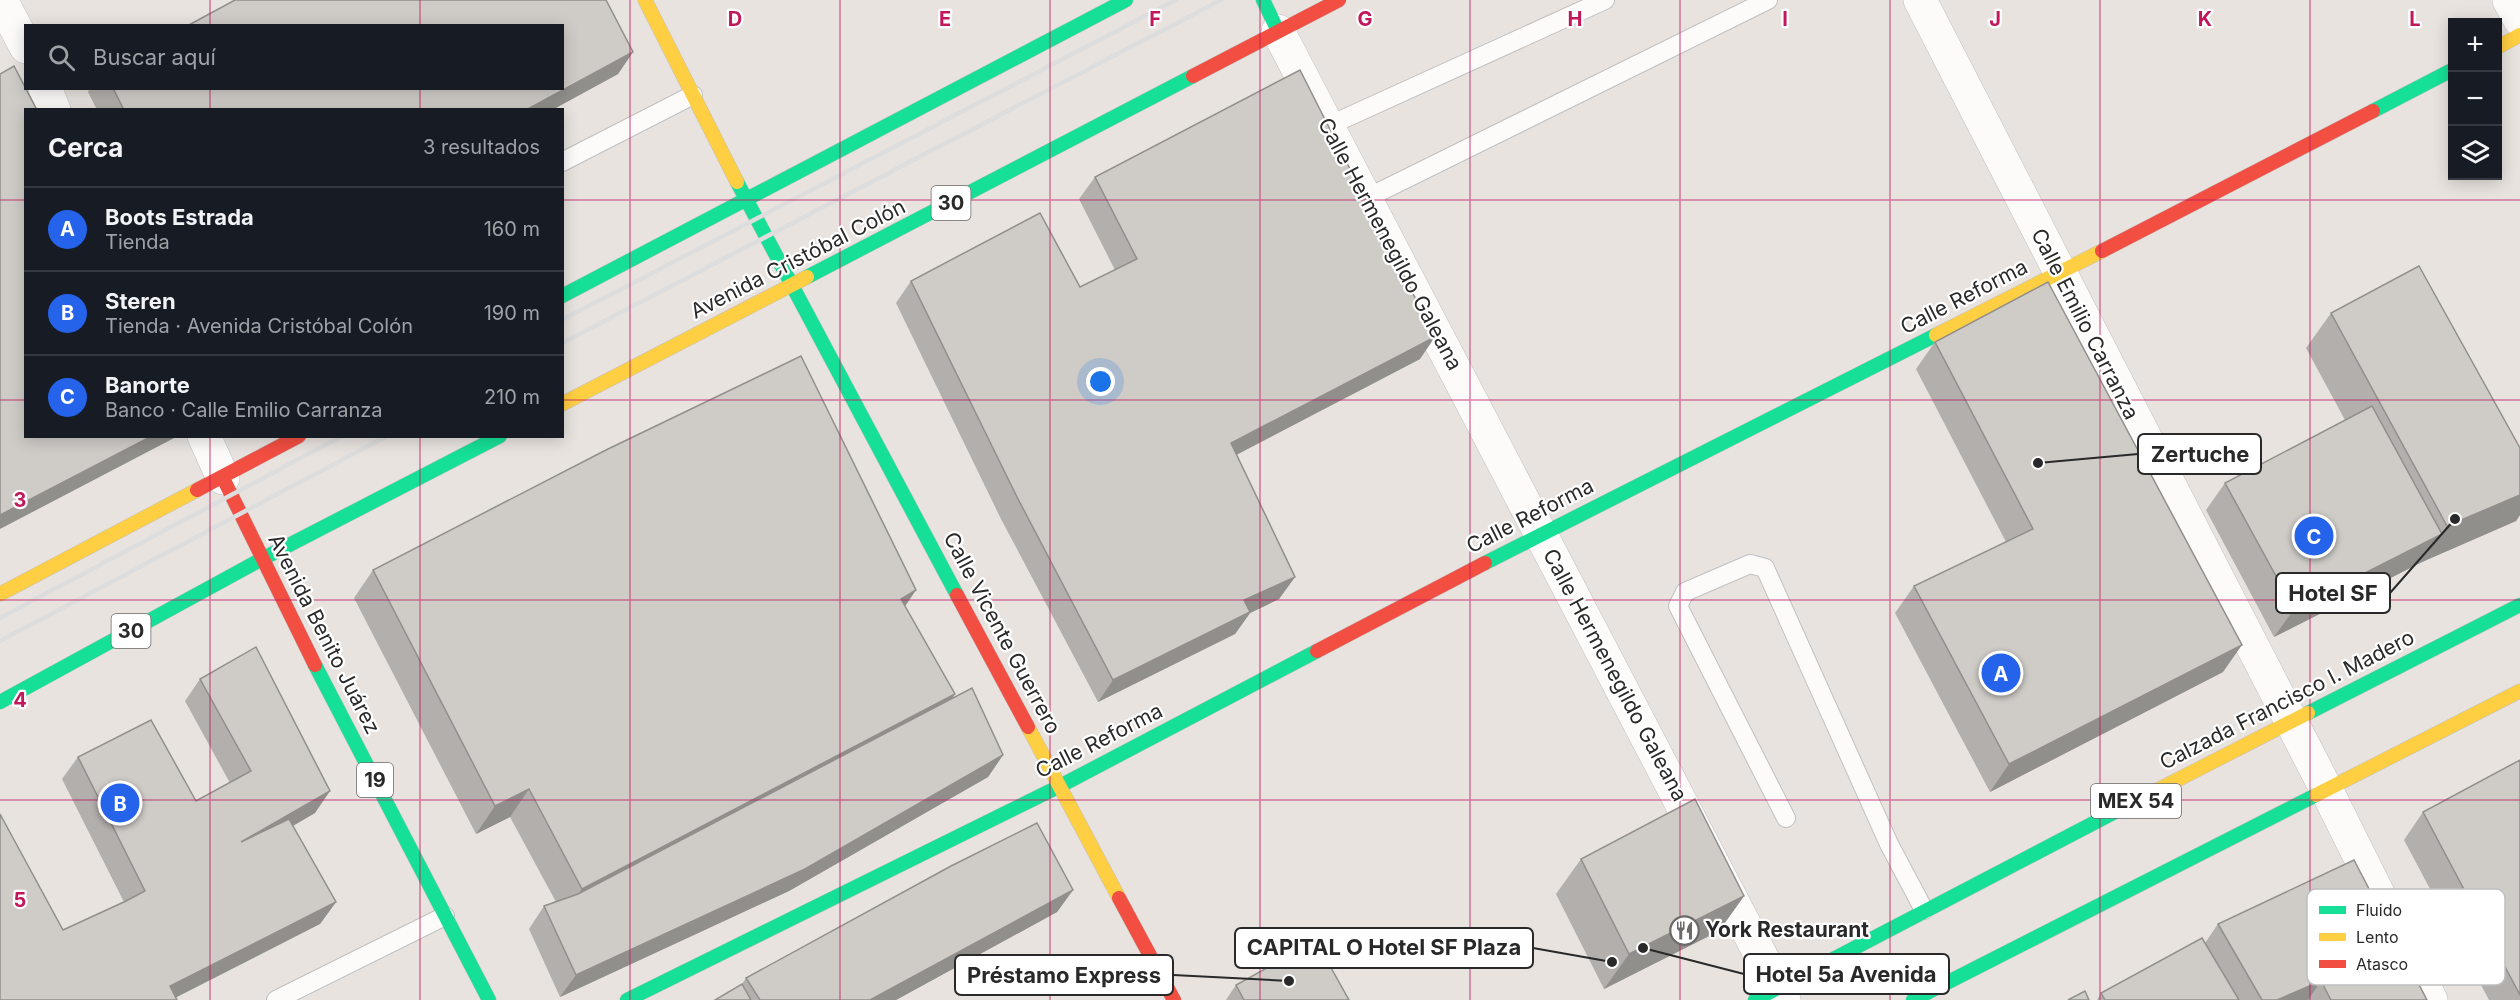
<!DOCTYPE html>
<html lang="es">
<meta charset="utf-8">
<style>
body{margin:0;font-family:Inter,sans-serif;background:#20242c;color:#f1f3f6}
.controls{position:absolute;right:18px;top:18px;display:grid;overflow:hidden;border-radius:0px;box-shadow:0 3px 15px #0003}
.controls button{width:54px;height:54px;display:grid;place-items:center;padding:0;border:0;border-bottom:2px solid #363941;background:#171b24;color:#f1f3f6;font:30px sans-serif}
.you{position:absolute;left:1101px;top:382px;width:21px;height:21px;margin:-15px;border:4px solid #fff;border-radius:50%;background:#1a73e8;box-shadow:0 0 0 9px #1a73e833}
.badge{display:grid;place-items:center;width:39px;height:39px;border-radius:50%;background:#2563eb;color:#fff;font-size:20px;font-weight:700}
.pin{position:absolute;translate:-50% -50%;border:3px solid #fff;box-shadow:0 2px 6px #0006}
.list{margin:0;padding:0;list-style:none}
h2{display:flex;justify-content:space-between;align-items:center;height:78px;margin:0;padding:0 24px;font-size:26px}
h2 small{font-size:20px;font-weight:400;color:#9ea1a6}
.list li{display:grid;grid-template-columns:39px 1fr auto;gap:18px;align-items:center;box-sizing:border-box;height:84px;padding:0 24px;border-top:2px solid #363941}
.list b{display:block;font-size:22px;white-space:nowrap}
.list p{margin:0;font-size:20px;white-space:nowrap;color:#9ea1a6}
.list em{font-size:20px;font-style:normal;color:#9ea1a6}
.icon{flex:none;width:33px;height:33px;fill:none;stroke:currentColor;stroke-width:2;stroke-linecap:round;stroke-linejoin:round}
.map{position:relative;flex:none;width:2520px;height:1000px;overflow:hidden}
.search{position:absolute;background:#171b24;box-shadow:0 3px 15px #0003;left:24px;top:24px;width:540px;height:66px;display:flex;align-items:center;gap:15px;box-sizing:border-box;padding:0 21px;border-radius:0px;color:#9ea1a6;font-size:22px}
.panel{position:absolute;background:#171b24;box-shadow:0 3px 15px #0003;left:24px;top:108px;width:540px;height:330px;border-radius:0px}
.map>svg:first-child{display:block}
</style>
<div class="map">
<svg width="2520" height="1000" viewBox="0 0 2520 1000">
<rect width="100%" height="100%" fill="#e8e3df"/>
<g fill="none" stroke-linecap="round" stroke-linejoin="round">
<defs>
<g id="lane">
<polyline points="1328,126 1605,0"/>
<polyline points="562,162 693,95"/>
<polyline points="1367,198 1768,0"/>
<polyline points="1786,818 1678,606 1685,592 1750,564 1765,568 1889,844 1924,910"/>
<polyline points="276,1000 445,916"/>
</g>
<g id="street">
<polyline points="1,0 26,47"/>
<polyline points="1920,0 2326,789 2431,1000"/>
<polyline points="2509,0 2520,20"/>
<polyline points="1278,31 1784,1000"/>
<polyline points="45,88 54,110"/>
<polyline points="204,436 223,478"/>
</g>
<g id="fast">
<polyline points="1263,0 1278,31"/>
<polyline points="2373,111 2452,70"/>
<polyline points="737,182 957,595"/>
<polyline points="807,277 1193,76"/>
<polyline points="562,296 1126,0"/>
<polyline points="1485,563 1936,335"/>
<polyline points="315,665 489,1000"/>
<polyline points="0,702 262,559 500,436"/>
<polyline points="2308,713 2520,605"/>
<polyline points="627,1000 1060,786 1317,651"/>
<polyline points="1755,1000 2132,803"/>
<polyline points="1913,1000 2316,795"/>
</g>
<g id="slow">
<polyline points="645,0 737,182"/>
<polyline points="2498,47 2520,35"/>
<polyline points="1936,335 2102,251"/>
<polyline points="562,404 807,277"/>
<polyline points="0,594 197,490"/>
<polyline points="1028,727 1119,898"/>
<polyline points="2316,795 2520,691"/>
<polyline points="2132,803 2308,713"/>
</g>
<g id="jam">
<polyline points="1193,76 1339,0"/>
<polyline points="2102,251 2373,111"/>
<polyline points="223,478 315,665"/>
<polyline points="197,490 299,436"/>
<polyline points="957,595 1028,727"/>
<polyline points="1317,651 1485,563"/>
<polyline points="1119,898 1174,1000"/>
</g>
</defs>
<use href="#lane" stroke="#c1c0c1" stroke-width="20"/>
<use href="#street" stroke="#c1c0c1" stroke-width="34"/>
<use href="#fast" stroke="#c1c0c1" stroke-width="15"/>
<use href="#slow" stroke="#c1c0c1" stroke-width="15"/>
<use href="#jam" stroke="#c1c0c1" stroke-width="15"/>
<use href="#lane" stroke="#fcfbfa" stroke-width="18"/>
<use href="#street" stroke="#fcfbfa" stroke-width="33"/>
<use href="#fast" stroke="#16e098" stroke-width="14"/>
<use href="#slow" stroke="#ffcf43" stroke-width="14"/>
<use href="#jam" stroke="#f24e42" stroke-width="14"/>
<g stroke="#ddddde" stroke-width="4.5">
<polyline points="562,320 1176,0"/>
<polyline points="562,343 1221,0"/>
<polyline points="0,618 342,436"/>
<polyline points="0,641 387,436"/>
</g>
</g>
<g fill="#b2afac">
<polygon points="633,52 618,74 552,110 97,110 88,92 90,88 562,88"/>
<polygon points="1095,177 1420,359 1236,455 1295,577 1279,599 1250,613 1235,634 1098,702 1001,519 896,303 911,281 1080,287 1115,270 1079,199"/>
<polygon points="2331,313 2520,448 2520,515 2516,521 2422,562 2274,637 2206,510 2225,483 2345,420 2306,348"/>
<polygon points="1935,342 2223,672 1990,792 1895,613 1914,586 2006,542 1916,369"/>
<polygon points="373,570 916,590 905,606 955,694 952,699 1003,755 988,777 789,891 560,997 529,929 544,906 556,902 510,817 476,834 354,598"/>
<polygon points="200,679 315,813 293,826 336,902 320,924 63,930 124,902 62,779 78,757 196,801 230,783 185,701"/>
<polygon points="2520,760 2520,1000 2489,1000 2404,840 2423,812"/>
<polygon points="1581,859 1744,896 1719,931 1604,989 1556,894"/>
<polygon points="1073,890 1057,912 896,1000 715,1000 742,984 746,978"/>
<polygon points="2218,924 2427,1000 2097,1000 2101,993 2205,943"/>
<polygon points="1236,985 1349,1000 1226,1000"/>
</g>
<g fill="#918f8c">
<polygon points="633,52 618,74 552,110 526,110"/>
<polygon points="1435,337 1420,359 1215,466 1231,443"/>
<polygon points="152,436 178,436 0,529 0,515"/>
<polygon points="2520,495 2520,515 2516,521 2422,562 2274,637 2294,609 2442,534 2447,526"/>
<polygon points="1295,577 1279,599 1250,613 1235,634 1098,702 1113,680 1244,600"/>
<polygon points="916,590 897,618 901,599"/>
<polygon points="2242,645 2223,672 1990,792 2009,764"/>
<polygon points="955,694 936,722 563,916 582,889"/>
<polygon points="1003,755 988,777 789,891 560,997 576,975"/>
<polygon points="529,789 510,817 476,834 495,806"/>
<polygon points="330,791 315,813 226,864 241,842"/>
<polygon points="1073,890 1057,912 896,1000 870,1000"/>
<polygon points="1744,896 1719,931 1604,989 1629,954"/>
<polygon points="336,902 320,924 171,1000 170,986"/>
<polygon points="2321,981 2308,1000 2277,1000"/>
</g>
<g fill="#cfccc8" stroke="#918f8c" stroke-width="1.5">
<polygon points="235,0 606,0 633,52 526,110 124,110 113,88 562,88 562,26 187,26"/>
<polygon points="14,66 37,110 26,110 26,436 152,436 0,515 0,74"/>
<polygon points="1300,70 1435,337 1231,443 1295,577 1244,600 1250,612 1113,680 1017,497 911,281 1040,213 1080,287 1137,259 1095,177"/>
<polygon points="2419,266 2520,448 2520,495 2447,526 2331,313"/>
<polygon points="2048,282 2242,645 2009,764 1914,586 2033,529 1935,342"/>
<polygon points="801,356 916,590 901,599 955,694 582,889 529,789 495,806 373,570 606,450"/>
<polygon points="2372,406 2442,534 2294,609 2225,483"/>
<polygon points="256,647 330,791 241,842 289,819 336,902 170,986 177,1000 0,1000 0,814 63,930 126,901 145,891 78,757 151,720 196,801 251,771 200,679"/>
<polygon points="972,688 1003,755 805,869 576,975 544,906 578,894"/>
<polygon points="2520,760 2520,995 2423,812"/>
<polygon points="1695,799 1744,896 1629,954 1581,859"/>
<polygon points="1037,823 1073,890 870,1000 760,1000 746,978 951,866"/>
<polygon points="2354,860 2427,1000 2331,1000 2321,981 2277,1000 2262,1000 2218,924"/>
<polygon points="2202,938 2239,1000 2105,1000 2101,993"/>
<polygon points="1316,941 1349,1000 1244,1000 1236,985"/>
<polygon points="742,984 751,1000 715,1000"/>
<polygon points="2085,991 2089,1000 2068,1000"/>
</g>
<path fill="none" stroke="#c2185b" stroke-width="1.5" stroke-opacity="0.55" d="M210,0v26M420,0v26M630,0v1000M840,0v1000M1050,0v1000M1260,0v1000M1470,0v1000M1680,0v1000M1890,0v1000M2100,0v1000M2310,0v1000M210,88v22M420,88v22M0,200h26M562,200h1958M0,400h26M562,400h1958M210,436v564M420,436v564M0,600h2520M0,800h2520"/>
<defs>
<symbol id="restaurant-ring" viewBox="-11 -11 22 22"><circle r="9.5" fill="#fff" stroke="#6c6a69" stroke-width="1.5"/><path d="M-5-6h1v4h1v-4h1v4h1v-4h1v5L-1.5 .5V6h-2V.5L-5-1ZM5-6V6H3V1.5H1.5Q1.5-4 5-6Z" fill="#6c6a69"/></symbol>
</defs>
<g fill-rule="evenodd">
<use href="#restaurant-ring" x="1668" y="914" width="33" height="33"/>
</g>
<g text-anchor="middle" stroke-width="4.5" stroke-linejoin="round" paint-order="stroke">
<g fill="#fff" stroke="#696969" stroke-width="1.5">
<rect x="931.5" y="186" width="39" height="34" rx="4.5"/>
<rect x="111.5" y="614" width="39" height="34" rx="4.5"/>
<rect x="357" y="763" width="36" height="34" rx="4.5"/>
<rect x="2091" y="784" width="90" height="34" rx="4.5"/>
</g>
<g font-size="20" font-weight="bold" fill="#292929">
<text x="951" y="210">30</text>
<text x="131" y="638">30</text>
<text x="375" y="787">19</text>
<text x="2136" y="808">MEX 54</text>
</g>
<g font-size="21" fill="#292929" stroke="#fff">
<text transform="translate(1390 244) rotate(62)" y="7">Calle Hermenegildo Galeana</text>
<text transform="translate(798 259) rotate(-27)" y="7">Avenida Cristóbal Colón</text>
<text transform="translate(1964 297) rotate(-27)" y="7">Calle Reforma</text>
<text transform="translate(2085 324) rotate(63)" y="7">Calle Emilio Carranza</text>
<text transform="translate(1530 516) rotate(-27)" y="7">Calle Reforma</text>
<text transform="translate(1002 633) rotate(62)" y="7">Calle Vicente Guerrero</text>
<text transform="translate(324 634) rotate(63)" y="7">Avenida Benito Juárez</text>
<text transform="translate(1615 675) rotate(62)" y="7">Calle Hermenegildo Galeana</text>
<text transform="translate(2287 700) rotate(-27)" y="7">Calzada Francisco I. Madero</text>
<text transform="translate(1099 741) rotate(-27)" y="7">Calle Reforma</text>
</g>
<g font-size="21" font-weight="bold" fill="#292929" stroke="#fff" text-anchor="start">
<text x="1705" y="937">York Restaurant</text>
</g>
</g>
<rect x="2307" y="889" width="198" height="96" rx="9" fill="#fff" stroke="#bfbfbf" stroke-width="1.5"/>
<rect x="2319" y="906" width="27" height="8" fill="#16e098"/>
<rect x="2319" y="933" width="27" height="8" fill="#ffcf43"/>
<rect x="2319" y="960" width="27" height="8" fill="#f24e42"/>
<g font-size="16" fill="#292929">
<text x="2356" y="916">Fluido</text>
<text x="2356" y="943">Lento</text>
<text x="2356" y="970">Atasco</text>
</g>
<g font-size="20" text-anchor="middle" font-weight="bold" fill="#c2185b" stroke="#fff" stroke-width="4.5" stroke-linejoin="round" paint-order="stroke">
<text x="735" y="26">D</text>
<text x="945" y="26">E</text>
<text x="1155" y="26">F</text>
<text x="1365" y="26">G</text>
<text x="1575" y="26">H</text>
<text x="1785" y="26">I</text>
<text x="1995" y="26">J</text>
<text x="2205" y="26">K</text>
<text x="2415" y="26">L</text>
<text x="20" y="507">3</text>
<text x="20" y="707">4</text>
<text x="20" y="907">5</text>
</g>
<path fill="none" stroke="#292929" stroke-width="2" d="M2038 463L2138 454M2455 519L2390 593M1612 962L1533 948M1643 948L1744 974M1289 981L1173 975"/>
<g fill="#292929" stroke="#fff" stroke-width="2">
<circle cx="2038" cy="463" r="6"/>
<circle cx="2455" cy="519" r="6"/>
<circle cx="1612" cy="962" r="6"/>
<circle cx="1643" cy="948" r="6"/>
<circle cx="1289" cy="981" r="6"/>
</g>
<g fill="#fff" stroke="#292929" stroke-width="2">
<rect x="2138" y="434" width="123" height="40" rx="6"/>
<rect x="2276" y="573" width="114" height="40" rx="6"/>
<rect x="1235" y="928" width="298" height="40" rx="6"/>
<rect x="1744" y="954" width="205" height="40" rx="6"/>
<rect x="955" y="955" width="218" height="40" rx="6"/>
</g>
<g font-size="22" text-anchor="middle" font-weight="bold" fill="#292929">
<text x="2200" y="462">Zertuche</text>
<text x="2333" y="601">Hotel SF</text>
<text x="1384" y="955">CAPITAL O Hotel SF Plaza</text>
<text x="1846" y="982">Hotel 5a Avenida</text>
<text x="1064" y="983">Préstamo Express</text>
</g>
</svg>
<div class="controls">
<button>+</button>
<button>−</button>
<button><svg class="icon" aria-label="layers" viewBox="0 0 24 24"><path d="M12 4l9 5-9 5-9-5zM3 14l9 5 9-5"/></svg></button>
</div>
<div class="you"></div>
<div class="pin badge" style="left:2001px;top:673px">A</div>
<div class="pin badge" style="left:120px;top:803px">B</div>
<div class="pin badge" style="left:2314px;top:536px">C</div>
<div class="search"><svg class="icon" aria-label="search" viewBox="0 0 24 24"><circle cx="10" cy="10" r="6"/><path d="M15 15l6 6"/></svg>Buscar aquí</div>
<section class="panel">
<h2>Cerca<small>3 resultados</small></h2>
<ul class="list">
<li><span class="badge">A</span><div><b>Boots Estrada</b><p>Tienda</p></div><em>160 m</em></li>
<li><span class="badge">B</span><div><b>Steren</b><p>Tienda · Avenida Cristóbal Colón</p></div><em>190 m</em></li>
<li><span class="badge">C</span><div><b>Banorte</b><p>Banco · Calle Emilio Carranza</p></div><em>210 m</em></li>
</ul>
</section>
</div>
